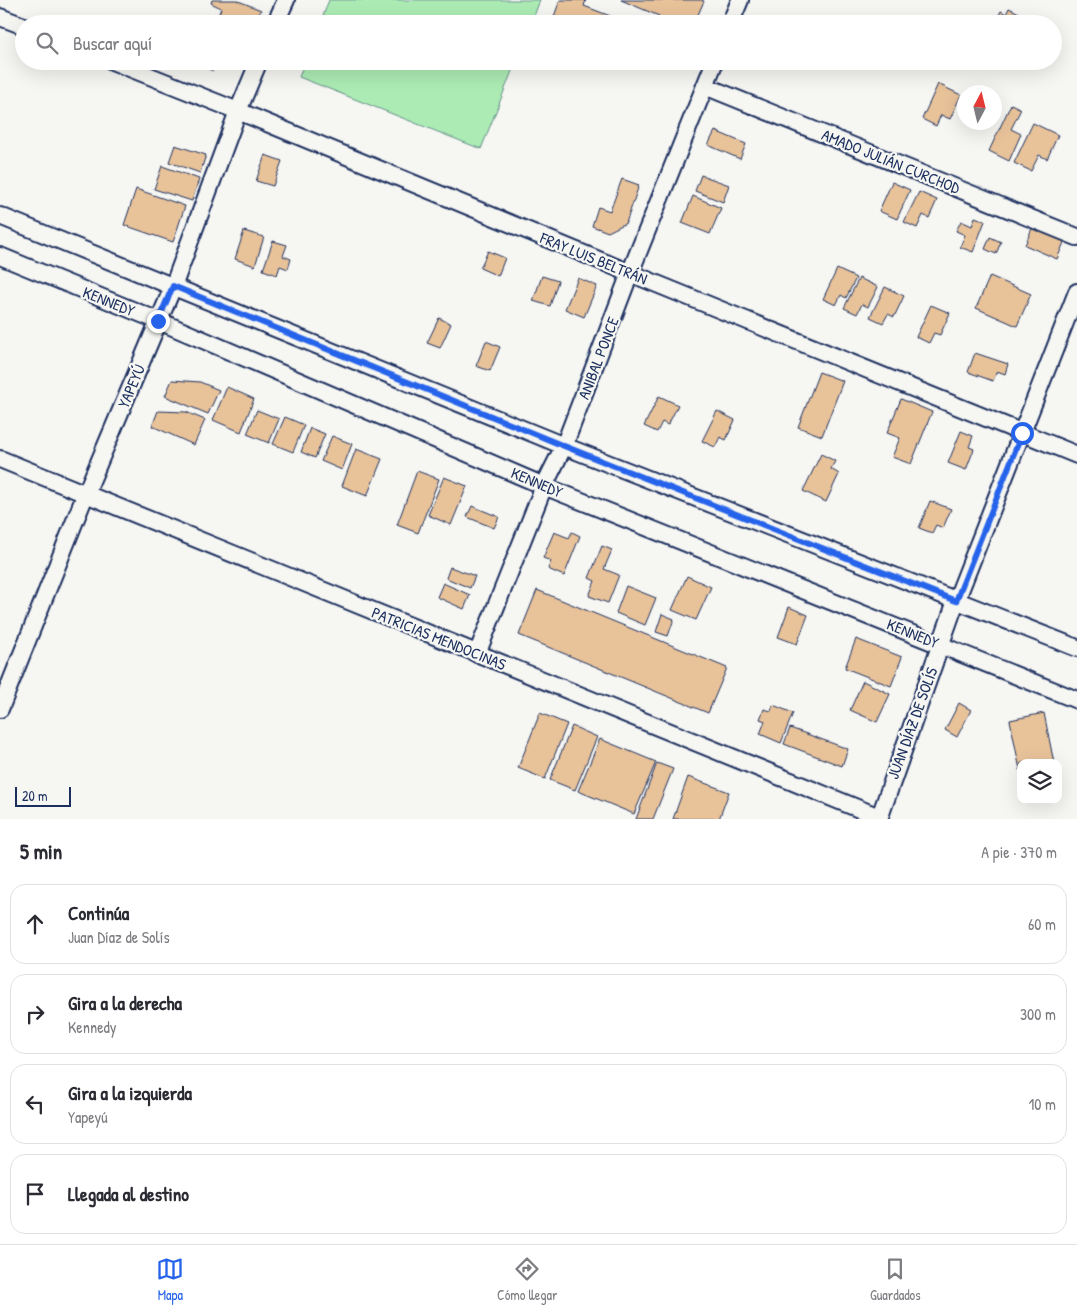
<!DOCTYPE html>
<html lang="es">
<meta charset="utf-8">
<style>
body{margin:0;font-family:"Patrick Hand",sans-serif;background:#f7f7f7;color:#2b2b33}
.controls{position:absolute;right:15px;bottom:15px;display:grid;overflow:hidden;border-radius:10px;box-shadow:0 5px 20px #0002}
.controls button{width:45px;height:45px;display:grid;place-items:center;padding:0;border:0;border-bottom:1px solid #e1e1e2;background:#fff;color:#2b2b33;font:25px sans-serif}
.compass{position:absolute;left:957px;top:85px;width:45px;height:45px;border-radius:50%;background:#fff;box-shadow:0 5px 20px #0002;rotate:7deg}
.scale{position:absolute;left:15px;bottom:12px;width:56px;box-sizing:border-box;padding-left:5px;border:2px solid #1b2f5e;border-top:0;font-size:14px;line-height:18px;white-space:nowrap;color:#1b2f5e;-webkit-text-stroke:4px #f6f6f2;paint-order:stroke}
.stop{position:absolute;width:15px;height:15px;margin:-11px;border:4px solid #2563eb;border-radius:50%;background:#fff}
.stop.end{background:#2563eb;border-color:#fff;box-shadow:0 1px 5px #0008}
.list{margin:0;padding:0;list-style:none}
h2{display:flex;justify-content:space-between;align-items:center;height:65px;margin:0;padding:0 20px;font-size:21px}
h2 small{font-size:16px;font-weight:400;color:#7c7c81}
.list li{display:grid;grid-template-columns:32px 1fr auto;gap:15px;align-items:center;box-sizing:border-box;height:80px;margin:0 10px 10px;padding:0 10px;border:1px solid #e1e1e2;border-radius:15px}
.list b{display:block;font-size:19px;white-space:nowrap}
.list p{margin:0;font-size:16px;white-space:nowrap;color:#7c7c81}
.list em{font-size:16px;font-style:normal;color:#7c7c81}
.icon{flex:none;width:28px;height:28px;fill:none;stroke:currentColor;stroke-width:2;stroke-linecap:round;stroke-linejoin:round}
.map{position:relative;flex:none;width:1077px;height:819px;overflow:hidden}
.search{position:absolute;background:#fff;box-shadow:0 5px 20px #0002;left:15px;right:15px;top:15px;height:55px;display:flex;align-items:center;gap:12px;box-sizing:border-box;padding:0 18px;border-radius:28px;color:#7c7c81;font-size:19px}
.sheet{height:425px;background:#fff}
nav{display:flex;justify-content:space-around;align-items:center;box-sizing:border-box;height:70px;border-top:1px solid #e1e1e2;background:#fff;font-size:14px;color:#7c7c81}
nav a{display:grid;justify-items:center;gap:2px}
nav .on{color:#2563eb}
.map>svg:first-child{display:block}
</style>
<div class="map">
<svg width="1077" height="819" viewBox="0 0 1077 819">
<rect width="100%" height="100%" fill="#f6f6f2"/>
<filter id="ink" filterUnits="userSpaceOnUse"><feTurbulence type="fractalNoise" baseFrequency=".02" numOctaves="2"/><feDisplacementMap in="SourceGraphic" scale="10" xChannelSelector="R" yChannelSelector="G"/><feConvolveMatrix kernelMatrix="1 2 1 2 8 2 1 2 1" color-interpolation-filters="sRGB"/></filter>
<g filter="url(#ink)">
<g fill="#acecb4" stroke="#648e89">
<polygon points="329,0 540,0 531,24 320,24"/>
<polygon points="305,61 516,61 481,149 299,77"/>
</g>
<g fill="#e8c299" stroke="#1b2f5e">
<polygon points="212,0 236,0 261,10 255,23 252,21 251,24 215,24 221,8 211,3"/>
<polygon points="560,0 586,0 584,6 626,22 625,24 592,24 579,19 577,24 543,24 545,20 552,22"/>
<polygon points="621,0 701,0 704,1 694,24 678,24"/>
<polygon points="1009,8 1019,13 1014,24 994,24 1001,11 1006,14"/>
<polygon points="192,61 217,61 213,71"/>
<polygon points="760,61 781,61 780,65 772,63 766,66 759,64"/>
<polygon points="957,61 977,61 975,68"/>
<polygon points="938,84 961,95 950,119 941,115 936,126 922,119"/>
<polygon points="1011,104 1021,109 1011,129 1021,134 1009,161 989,151"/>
<polygon points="1033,123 1058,135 1047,159 1039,155 1031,171 1014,163"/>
<polygon points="715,131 746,144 740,159 708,145"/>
<polygon points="175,145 206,155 200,173 169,162"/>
<polygon points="265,155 282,161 273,186 256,181"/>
<polygon points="162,166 199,179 192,201 154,189"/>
<polygon points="701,175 729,185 723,202 695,191"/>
<polygon points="622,179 639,185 626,223 608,232 592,226 598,207 610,211"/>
<polygon points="892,182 910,190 897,219 879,211"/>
<polygon points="136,189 185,206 173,242 124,225"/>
<polygon points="919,192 937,200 929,218 923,215 917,228 904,222"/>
<polygon points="693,196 721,208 710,234 682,223"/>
<polygon points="975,217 985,221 973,252 960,247 965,235 956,231 961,221 972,226"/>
<polygon points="1033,226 1065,240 1057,259 1025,245"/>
<polygon points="244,231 264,237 255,266 235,259"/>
<polygon points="990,237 1001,242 996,254 985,249"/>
<polygon points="273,241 287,245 283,256 291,259 288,269 280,266 277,275 263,270"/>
<polygon points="488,251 505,258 498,276 480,268"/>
<polygon points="837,269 856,278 846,298 841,295 836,305 823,299"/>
<polygon points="542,276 558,281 550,306 533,301"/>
<polygon points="990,276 1031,294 1017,326 976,308"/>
<polygon points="578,278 597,286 584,317 565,309"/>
<polygon points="859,278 878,287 868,307 862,304 857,314 844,308"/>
<polygon points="885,287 904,296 894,317 888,314 883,323 870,317"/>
<polygon points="931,305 950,313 940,335 934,333 929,343 916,337"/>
<polygon points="439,318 451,324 440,348 427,343"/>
<polygon points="486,341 500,347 490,371 476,366"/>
<polygon points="975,353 1008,364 1005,374 997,371 993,381 968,372"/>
<polygon points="819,372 843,381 822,436 798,427"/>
<polygon points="172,380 200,382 219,390 208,414 165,396"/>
<polygon points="227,387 254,399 241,432 213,420"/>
<polygon points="659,396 678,405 668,425 662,422 657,432 644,426"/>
<polygon points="901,399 932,412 911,464 892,457 900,438 887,433"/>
<polygon points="257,410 279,419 269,443 247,434"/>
<polygon points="158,411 186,412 205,420 194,445 152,426"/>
<polygon points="717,411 735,420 726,440 720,437 715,447 702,441"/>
<polygon points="285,417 304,425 293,452 273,444"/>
<polygon points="310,428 325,434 315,458 301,452"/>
<polygon points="961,431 973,436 969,447 974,449 966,470 948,463"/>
<polygon points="332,436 352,444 342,470 321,461"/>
<polygon points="356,449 382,459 367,496 342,486"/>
<polygon points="821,454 835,461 831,469 839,474 826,502 803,491"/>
<polygon points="417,471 439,479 418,533 397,525"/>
<polygon points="444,477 467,486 451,525 428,515"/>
<polygon points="930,501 951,509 943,528 936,525 932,533 919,528"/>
<polygon points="472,506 499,517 494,528 467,517"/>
<polygon points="554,532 569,538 572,532 580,536 564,576 548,569 551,561 543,558"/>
<polygon points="602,546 612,550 604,569 619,575 608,603 589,596 595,581 589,578"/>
<polygon points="450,567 475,576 470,588 446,578"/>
<polygon points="687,576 711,587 696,620 672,610"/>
<polygon points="443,583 470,595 464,609 437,597"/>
<polygon points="626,586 656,598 645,625 616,613"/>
<polygon points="537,590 727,668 708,713 519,635"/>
<polygon points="789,607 808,615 797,644 778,637"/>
<polygon points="662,614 674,619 668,636 656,632"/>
<polygon points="856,639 902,657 891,686 845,668"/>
<polygon points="863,681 890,694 877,722 850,710"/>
<polygon points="959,703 971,710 957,737 945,730"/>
<polygon points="773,705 793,713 781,743 760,734 765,721 760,719 764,709 771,711"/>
<polygon points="540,713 567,724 545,779 518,768"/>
<polygon points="1044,713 1054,763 1021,763 1021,775 1010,720"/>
<polygon points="572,726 597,737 575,790 550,780"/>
<polygon points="790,728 848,749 842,766 784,744"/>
<polygon points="600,739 656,762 634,814 578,791"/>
<polygon points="657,763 673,769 653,819 636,819"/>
<polygon points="688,777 729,792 719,819 673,819"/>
</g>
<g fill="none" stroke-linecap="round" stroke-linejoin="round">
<defs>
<g id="minor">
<polyline points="0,17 24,26"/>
<polyline points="275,24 286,0"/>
<polyline points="730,24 740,0"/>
<polyline points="112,61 238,111 630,273 1077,455"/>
<polyline points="705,86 1077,237"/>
<polyline points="0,216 564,446 1077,648"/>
<polyline points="0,256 159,321 544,486 1077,700"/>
<polyline points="0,459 879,817"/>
<polyline points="477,654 544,486 564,446 630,273 715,61"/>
<polyline points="0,709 86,493 173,287 238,111 259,61"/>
<polyline points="879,819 956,601 1077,292"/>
</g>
</defs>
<use href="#minor" stroke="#1b2f5e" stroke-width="20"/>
<use href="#minor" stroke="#f6f6f2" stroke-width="16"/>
</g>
</g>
<g fill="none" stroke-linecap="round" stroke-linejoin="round" filter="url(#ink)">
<polyline stroke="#2563eb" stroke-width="6" points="158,321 173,286 564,446 956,601 1022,433"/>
</g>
<g text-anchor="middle" stroke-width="4.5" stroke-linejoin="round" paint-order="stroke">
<g font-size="16" fill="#1b2f5e" stroke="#f6f6f2">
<text transform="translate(891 161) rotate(22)" y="6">AMADO JULIÁN CURCHOD</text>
<text transform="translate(594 258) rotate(22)" y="6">FRAY LUIS BELTRÁN</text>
<text transform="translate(109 301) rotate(22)" y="6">KENNEDY</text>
<text transform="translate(598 358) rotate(-69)" y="6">ANIBAL PONCE</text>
<text transform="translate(131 386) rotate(-67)" y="6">YAPEYÚ</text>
<text transform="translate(537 482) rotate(23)" y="6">KENNEDY</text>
<text transform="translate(913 633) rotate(22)" y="6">KENNEDY</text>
<text transform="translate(439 638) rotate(22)" y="6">PATRICIAS MENDOCINAS</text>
<text transform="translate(912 723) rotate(-70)" y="6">JUAN DÍAZ DE SOLÍS</text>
</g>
</g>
</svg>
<div class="controls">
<button><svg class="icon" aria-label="layers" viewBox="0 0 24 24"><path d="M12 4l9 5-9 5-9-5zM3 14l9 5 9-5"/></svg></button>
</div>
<svg class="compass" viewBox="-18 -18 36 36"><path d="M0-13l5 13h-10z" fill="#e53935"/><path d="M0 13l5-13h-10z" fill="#7c7c81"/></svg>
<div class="scale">20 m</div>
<div class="stop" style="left:1022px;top:433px"></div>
<div class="stop end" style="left:158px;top:321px"></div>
<div class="search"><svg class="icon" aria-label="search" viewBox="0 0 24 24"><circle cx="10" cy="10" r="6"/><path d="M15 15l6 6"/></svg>Buscar aquí</div>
</div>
<section class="sheet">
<h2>5 min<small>A pie · 370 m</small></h2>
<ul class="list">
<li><svg class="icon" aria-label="ahead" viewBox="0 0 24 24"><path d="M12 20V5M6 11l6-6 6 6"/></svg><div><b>Continúa</b><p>Juan Díaz de Solís</p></div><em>60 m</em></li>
<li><svg class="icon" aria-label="right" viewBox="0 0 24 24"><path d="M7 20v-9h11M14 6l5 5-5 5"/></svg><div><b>Gira a la derecha</b><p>Kennedy</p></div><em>300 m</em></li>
<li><svg class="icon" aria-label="left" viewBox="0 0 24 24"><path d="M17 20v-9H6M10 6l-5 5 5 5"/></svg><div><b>Gira a la izquierda</b><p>Yapeyú</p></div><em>10 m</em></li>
<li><svg class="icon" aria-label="arrive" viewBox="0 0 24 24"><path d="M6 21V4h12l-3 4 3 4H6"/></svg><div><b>Llegada al destino</b></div></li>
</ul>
</section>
<nav>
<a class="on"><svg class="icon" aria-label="map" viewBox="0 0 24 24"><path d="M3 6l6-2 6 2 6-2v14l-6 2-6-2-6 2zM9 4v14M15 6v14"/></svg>Mapa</a>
<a><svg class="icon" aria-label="directions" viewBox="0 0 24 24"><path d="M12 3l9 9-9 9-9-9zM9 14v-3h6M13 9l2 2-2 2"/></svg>Cómo llegar</a>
<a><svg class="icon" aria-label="saved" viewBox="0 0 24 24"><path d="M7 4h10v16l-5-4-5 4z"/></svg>Guardados</a>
</nav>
